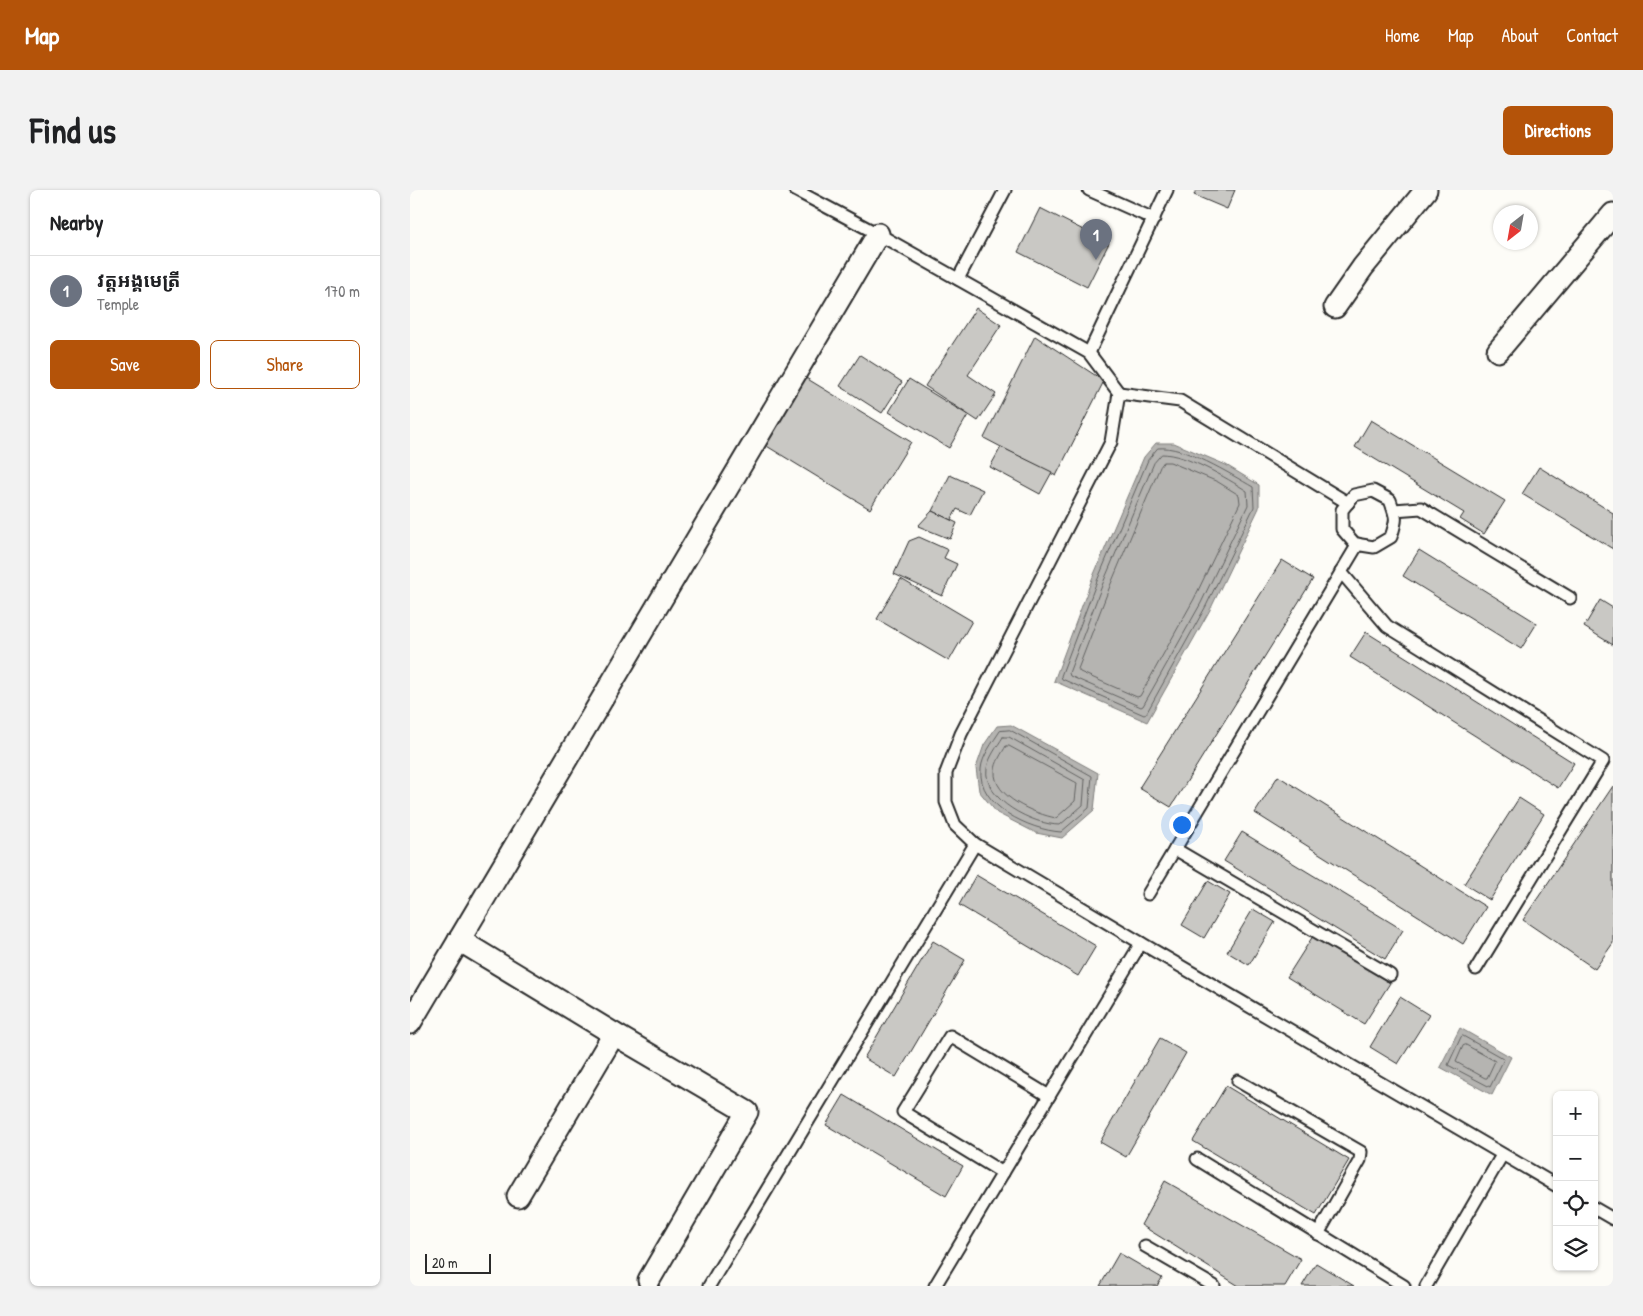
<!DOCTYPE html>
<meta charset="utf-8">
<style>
body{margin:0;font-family:"Patrick Hand","Noto Sans Khmer",sans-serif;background:#f2f2f2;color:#202124}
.controls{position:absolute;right:15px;bottom:15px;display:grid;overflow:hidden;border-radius:8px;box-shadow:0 1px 4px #0004}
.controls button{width:45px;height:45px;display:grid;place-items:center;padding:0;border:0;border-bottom:1px solid #e0e0e0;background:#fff;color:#202124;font:25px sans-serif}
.compass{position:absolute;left:1083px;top:15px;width:45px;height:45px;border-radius:50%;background:#fff;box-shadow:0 1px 4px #0004;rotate:211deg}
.scale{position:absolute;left:15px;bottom:12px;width:66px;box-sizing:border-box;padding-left:5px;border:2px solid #2b2b2b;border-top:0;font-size:14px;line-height:18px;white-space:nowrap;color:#2b2b2b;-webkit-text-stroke:4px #fdfcf7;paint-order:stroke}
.you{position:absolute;left:771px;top:634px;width:18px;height:18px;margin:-12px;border:4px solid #fff;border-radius:50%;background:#1a73e8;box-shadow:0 0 0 8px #1a73e833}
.badge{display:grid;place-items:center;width:32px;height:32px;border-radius:50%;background:#b45309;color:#fff;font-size:16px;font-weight:700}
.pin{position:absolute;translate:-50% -41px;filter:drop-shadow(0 1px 2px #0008)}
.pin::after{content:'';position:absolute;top:26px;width:18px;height:15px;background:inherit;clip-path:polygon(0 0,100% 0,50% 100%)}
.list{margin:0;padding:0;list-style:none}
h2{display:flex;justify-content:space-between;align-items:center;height:65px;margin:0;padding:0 20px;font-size:21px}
h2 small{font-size:16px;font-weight:400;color:#757577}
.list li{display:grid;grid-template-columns:32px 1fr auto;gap:15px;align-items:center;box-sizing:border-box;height:70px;padding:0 20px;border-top:1px solid #e0e0e0}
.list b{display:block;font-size:19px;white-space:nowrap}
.list p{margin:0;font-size:16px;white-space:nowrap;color:#757577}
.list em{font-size:16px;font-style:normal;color:#757577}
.actions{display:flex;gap:10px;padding:15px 20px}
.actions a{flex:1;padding:11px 0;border:1px solid #b45309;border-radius:8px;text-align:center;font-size:18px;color:#b45309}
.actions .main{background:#b45309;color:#fff}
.icon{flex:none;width:28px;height:28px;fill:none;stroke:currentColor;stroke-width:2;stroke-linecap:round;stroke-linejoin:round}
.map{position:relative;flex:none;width:1203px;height:1096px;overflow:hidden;border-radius:8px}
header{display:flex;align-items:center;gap:30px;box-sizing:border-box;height:70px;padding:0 25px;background:#b45309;color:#fff}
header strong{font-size:24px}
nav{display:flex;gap:28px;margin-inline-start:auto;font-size:18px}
.intro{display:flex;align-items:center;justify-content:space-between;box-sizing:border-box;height:120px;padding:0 30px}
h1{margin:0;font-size:35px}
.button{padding:12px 22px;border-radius:8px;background:#b45309;color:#fff;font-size:18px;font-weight:700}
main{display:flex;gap:30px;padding:0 30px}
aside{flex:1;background:#fff;border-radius:8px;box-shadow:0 1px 4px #0004}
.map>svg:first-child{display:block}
</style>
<header>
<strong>Map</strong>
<nav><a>Home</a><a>Map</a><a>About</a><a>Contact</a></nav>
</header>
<div class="intro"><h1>Find us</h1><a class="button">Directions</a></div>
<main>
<aside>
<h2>Nearby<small></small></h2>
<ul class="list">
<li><span class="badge" style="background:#6b7280">1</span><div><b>វត្តអង្គមេត្រី</b><p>Temple</p></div><em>170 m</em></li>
</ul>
<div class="actions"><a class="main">Save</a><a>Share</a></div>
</aside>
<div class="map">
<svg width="1203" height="1096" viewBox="0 0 1203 1096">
<rect width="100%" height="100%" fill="#fdfcf7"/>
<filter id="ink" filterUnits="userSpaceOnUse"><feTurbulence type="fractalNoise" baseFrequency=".02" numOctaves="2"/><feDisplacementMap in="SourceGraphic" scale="10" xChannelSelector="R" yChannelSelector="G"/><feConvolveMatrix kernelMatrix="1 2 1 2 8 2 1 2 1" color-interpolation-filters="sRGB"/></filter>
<g filter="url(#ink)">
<g fill="#b5b4b1" stroke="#7e7d7b">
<polygon points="746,253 764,253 816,275 849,295 849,318 801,418 737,532 644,491 682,389 734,267"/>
<polygon points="601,535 688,583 684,620 652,648 626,643 587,623 569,601 566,578 574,555 587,536"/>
<polygon points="1050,838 1101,867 1082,905 1030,877"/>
</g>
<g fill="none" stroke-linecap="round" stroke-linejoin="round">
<g stroke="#626261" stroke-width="1">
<path d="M748,258c26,-3 72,26 95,39l1,20 -48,99 -60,108 -2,1 -82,-36 -1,-3 36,-95 51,-121z"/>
<path d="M752,264c24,0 65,24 85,37l1,14 -47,98 -58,103 -2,1 -71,-31 -1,-3 34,-90 51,-120z"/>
<polygon points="754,272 760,272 808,292 829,305 830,313 784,409 730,506 727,507 670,482 668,479 700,396 750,277"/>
<path d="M600,540l82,46 -3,32 -28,24c-31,-2 -84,-26 -80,-63 1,-13 12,-27 19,-38z"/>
<path d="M593,547h6l76,43 -2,25 -23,20c-26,0 -78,-25 -73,-57 2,-11 10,-21 16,-31z"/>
<path d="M596,556h3l68,37 -2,18 -19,17c-21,-4 -63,-21 -61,-47 0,-8 7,-18 11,-25z"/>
<polygon points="1053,846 1094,869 1080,897 1038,875 1051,847"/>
<polygon points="1056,855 1085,871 1077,888 1075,888 1046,872 1053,856"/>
</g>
</g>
<g fill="#c9c8c4" stroke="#2b2b2b">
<polygon points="786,0 825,0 817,19 784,5"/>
<polygon points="630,18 699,53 677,97 608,62"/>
<polygon points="566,118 591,135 558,185 586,204 568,231 515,196"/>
<polygon points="625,146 694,191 646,286 574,248"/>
<polygon points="450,165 492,192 472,223 430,196"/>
<polygon points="396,188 501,252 460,319 355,255"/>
<polygon points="499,189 558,225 539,258 479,222"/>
<polygon points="961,230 1095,311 1074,344 1050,329 1054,323 945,257"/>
<polygon points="591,257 642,282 630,304 580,277"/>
<polygon points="1129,277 1203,323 1203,359 1112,304"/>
<polygon points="540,285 573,300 560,325 547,319 541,330 522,321"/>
<polygon points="522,321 547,333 540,349 508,336"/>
<polygon points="509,347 538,360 534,368 547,374 532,406 484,384 499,351"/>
<polygon points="1009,360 1127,433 1111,459 993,386"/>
<polygon points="872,370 903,389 761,617 729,598"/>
<polygon points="491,389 562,431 539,471 467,429"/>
<polygon points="1190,410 1203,418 1203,455 1174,437"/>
<polygon points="956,442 1164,573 1148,598 940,467"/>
<polygon points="868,586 1076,717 1053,754 845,623"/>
<polygon points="1203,596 1203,753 1185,779 1113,730"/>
<polygon points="1109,608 1134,624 1080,710 1054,694"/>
<polygon points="832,642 993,740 975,769 814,671"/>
<polygon points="566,685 686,756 668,786 549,715"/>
<polygon points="798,691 820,704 794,748 772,735"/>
<polygon points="843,719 865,732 839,775 817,762"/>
<polygon points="903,746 980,793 954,834 877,787"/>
<polygon points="523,751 555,770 486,887 454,868"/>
<polygon points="990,807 1019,825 988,874 960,857"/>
<polygon points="750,848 776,863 716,967 690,952"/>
<polygon points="816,896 939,970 906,1025 783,951"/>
<polygon points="434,905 553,976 536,1006 416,935"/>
<polygon points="755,991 891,1069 875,1096 829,1096 731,1035"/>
<polygon points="709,1063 752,1088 747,1096 690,1096"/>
<polygon points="906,1073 944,1096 892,1096"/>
</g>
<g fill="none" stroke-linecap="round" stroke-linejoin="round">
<defs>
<g id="service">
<polyline points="385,0 468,44 679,163 709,203 701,252 551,544 536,583 536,612 545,635 565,654 731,753 1147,996"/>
<polyline points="679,0 744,29"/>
<polyline points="548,89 595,0"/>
<polyline points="679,163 757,0"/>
<polyline points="709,203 770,211 938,313"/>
<path d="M963,301l17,9c7,19 7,19 1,37l-17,10 -19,-3 -13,-15v-19l12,-15z"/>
<polyline points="984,320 1011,318 1160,408"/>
<polyline points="931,382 977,436 1193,571 1066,779"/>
<polyline points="765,659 980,785"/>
<polyline points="738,704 948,354"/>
<polyline points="828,891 951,962 950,970 908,1044"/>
<polyline points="787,969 994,1096"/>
<polyline points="593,983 493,922 540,846 639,906"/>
<polyline points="1184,1018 1203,1029"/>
<polyline points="735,1056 804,1096"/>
<polyline points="299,1096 565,654"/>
<polyline points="525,1096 731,753"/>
<polyline points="1016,1096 1092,965"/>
</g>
<g id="minor">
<polyline points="925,117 953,77 1016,0"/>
<polyline points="1088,161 1203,24"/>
<polyline points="49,750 204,844 337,922 239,1090"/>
<polyline points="0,833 468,44"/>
<polyline points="108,1006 204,844"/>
</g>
</defs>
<use href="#service" stroke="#2b2b2b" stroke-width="15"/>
<use href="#minor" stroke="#2b2b2b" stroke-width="25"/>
<use href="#service" stroke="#fdfcf7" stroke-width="11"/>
<use href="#minor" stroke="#fdfcf7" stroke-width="21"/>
</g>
</g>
</svg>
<div class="controls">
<button>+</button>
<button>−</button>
<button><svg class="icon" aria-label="locate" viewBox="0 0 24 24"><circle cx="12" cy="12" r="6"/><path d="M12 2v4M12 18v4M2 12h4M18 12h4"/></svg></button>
<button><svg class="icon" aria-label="layers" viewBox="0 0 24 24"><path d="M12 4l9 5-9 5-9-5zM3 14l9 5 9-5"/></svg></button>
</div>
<svg class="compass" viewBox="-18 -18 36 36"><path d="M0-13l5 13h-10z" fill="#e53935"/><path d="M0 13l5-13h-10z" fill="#757577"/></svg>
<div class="scale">20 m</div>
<div class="you"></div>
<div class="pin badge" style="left:686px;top:70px;background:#6b7280">1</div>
</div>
</main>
